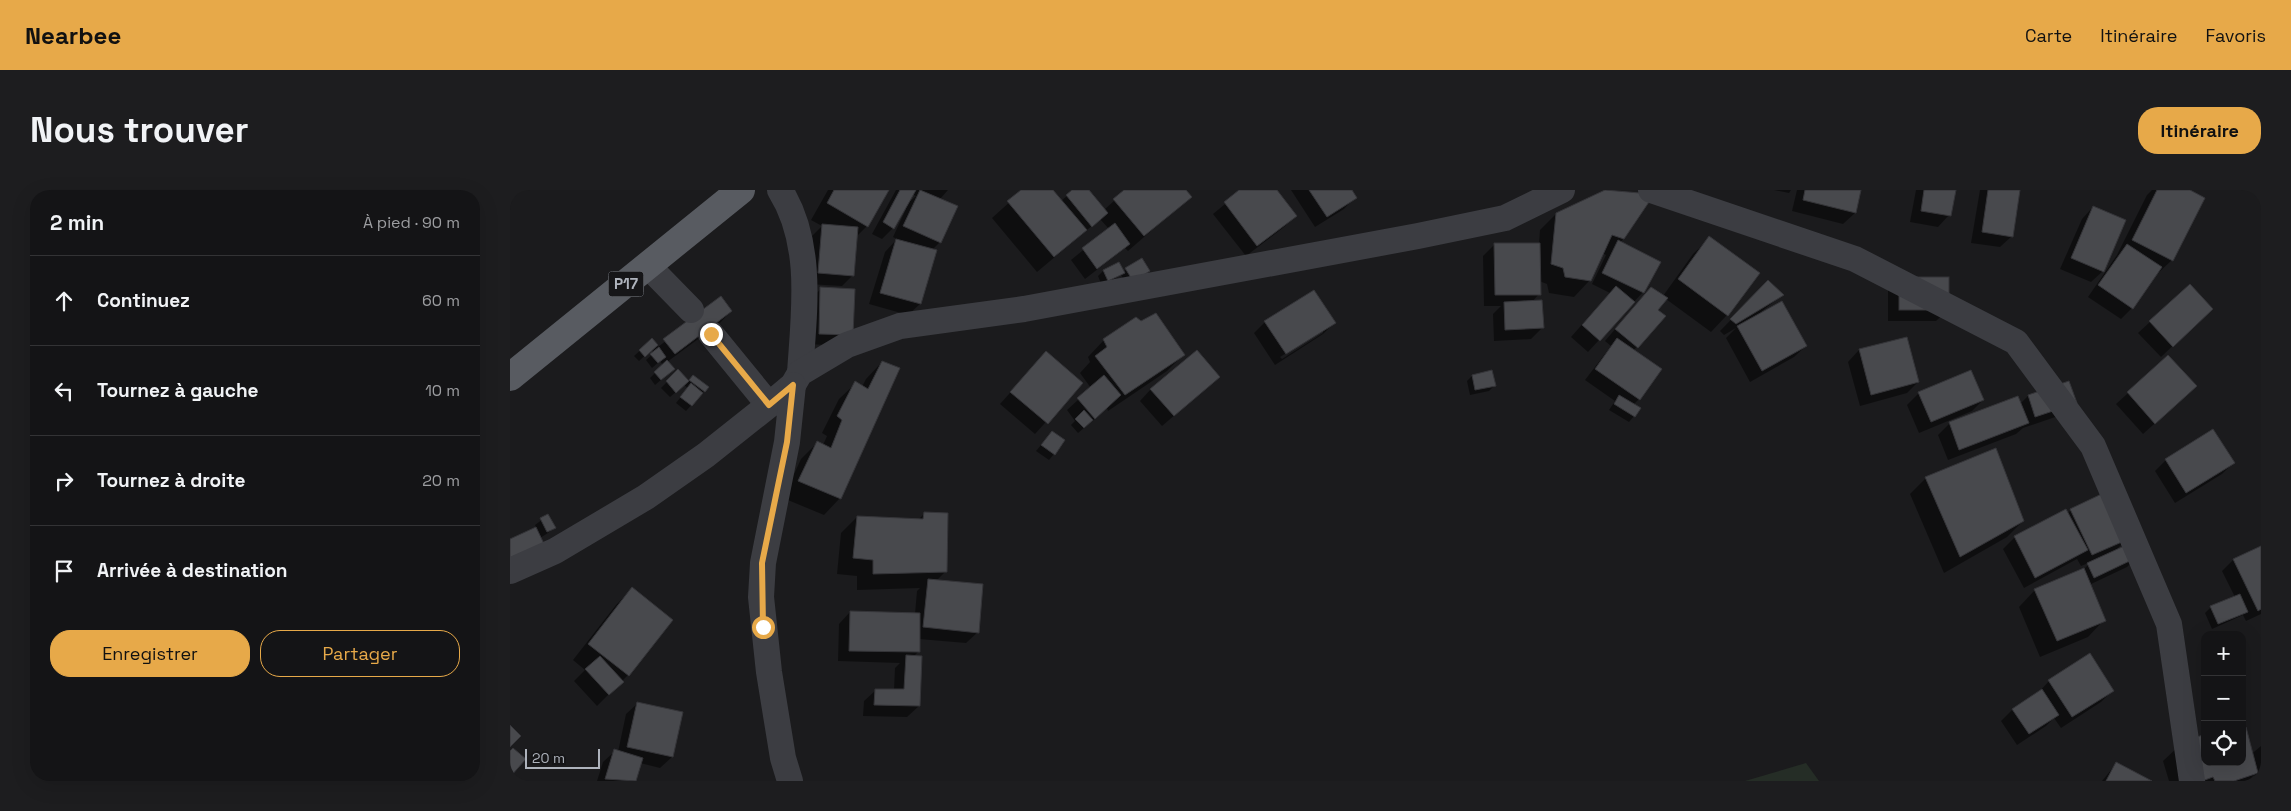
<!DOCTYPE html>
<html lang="fr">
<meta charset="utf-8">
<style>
body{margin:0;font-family:"Space Grotesk",sans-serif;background:#1d1d1f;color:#f1f3f6}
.controls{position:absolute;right:15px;bottom:15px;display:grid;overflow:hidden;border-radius:10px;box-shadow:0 5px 20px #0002}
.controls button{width:45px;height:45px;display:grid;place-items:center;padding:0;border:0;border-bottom:1px solid #333335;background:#141416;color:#f1f3f6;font:25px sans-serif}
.scale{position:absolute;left:15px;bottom:12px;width:75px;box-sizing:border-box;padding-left:5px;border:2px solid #aeb3bc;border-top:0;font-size:14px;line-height:18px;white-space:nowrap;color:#aeb3bc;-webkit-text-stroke:4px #161618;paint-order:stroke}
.stop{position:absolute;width:15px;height:15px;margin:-11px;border:4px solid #e7a949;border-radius:50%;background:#fff}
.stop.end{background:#e7a949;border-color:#fff;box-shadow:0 1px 5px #0008}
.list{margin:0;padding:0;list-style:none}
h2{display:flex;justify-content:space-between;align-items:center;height:65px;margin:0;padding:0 20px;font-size:21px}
h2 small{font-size:16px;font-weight:400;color:#9d9ea1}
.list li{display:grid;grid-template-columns:32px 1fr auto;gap:15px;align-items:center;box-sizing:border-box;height:90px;padding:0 20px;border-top:1px solid #333335}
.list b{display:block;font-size:19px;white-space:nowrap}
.list em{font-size:16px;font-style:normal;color:#9d9ea1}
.actions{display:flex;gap:10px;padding:15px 20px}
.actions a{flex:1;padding:11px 0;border:1px solid #e7a949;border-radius:20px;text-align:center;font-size:18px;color:#e7a949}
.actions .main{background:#e7a949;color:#111}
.icon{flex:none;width:28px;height:28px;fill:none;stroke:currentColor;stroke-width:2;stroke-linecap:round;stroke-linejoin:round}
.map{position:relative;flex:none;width:1751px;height:591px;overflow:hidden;border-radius:20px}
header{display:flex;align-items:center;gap:30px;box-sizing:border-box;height:70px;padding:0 25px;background:#e7a949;color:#111}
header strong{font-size:24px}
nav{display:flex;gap:28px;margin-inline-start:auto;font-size:18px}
.intro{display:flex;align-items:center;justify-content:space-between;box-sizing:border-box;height:120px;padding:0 30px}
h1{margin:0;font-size:35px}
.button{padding:12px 22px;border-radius:20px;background:#e7a949;color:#111;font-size:18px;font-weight:700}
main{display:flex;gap:30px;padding:0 30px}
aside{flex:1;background:#141416;border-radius:20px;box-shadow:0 5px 20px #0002}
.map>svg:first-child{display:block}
</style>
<header>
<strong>Nearbee</strong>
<nav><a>Carte</a><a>Itinéraire</a><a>Favoris</a></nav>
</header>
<div class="intro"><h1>Nous trouver</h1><a class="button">Itinéraire</a></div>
<main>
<aside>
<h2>2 min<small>À pied · 90 m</small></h2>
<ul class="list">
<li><svg class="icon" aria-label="ahead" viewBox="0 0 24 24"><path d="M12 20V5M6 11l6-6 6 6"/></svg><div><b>Continuez</b></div><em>60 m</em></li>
<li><svg class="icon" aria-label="left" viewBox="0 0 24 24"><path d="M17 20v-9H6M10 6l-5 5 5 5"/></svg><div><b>Tournez à gauche</b></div><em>10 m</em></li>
<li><svg class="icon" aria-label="right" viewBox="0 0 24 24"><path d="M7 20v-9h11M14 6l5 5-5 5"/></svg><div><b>Tournez à droite</b></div><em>20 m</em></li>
<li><svg class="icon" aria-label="arrive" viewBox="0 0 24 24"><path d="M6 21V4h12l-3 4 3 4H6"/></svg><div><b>Arrivée à destination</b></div></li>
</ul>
<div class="actions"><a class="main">Enregistrer</a><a>Partager</a></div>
</aside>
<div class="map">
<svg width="1751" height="591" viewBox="0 0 1751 591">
<rect width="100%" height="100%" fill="#1b1b1d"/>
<polygon fill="#252d26" points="1296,573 1309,591 1235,591"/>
<g fill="#0007" fill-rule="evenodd">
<polygon points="318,0 378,0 357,36 346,47 343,85 332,96 298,94 301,47 312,36 301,30"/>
<path d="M386,0h52l-8,9 16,8 -16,35 -8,8 -12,54 -12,11 -39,-11 16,-52 12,-13 -4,-2 13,-28 -2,-1 -11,20 -11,11 -10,-5zM402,4l4,2 -8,7z"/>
<polygon points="513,0 542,0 551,11 564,0 577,0 594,20 616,0 674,0 680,7 618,61 615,58 575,89 561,70 599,39 590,29 527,82 482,28"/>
<polygon points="732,0 765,0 785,26 774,37 736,66 703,24"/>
<polygon points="781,0 841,0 845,7 834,19 805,37"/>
<polygon points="1264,0 1281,0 1279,3"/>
<polygon points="1287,0 1350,0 1345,23 1333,34 1282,21"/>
<polygon points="1406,0 1444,0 1439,25 1428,37 1400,32"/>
<polygon points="1470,0 1509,0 1502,46 1490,57 1461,53"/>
<polygon points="1642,0 1677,0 1662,70 1645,86 1622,118 1611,129 1578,107 1607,65 1637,5"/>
<polygon points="1583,17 1593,81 1581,92 1550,79 1572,29"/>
<polygon points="1046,24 1113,49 1110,53 1133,102 1078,162 1061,147 1100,103 1082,94 1096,65 1092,63 1080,90 1064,107 1039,103 1037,94 1029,91 1029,104 1022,112 1032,138 1021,149 984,151 983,124 991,116 974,116 973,66 985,54 1029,54 1030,40"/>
<polygon points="1200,48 1217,125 1201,142 1156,109 1146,120 1154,126 1123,161 1129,209 1123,215 1124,226 1119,232 1099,220 1105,211 1075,190 1101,156 1095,151 1130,110 1141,98 1153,106 1183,64"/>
<polygon points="632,70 617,95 611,85 592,96 588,86 593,81 613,82"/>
<polygon points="1258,92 1272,105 1251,122 1296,156 1284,167 1240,192 1216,148 1226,138 1214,145 1210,141"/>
<polygon points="1679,96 1690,130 1651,167 1628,143"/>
<polygon points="311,99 343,100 331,156 299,154 299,110"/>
<polygon points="1378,100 1438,120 1426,131 1378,131"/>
<polygon points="211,108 221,121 210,133 157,172 158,184 145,195 140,188 153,175 150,171 142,178 136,170 144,163 141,160 129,171 124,166 142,150 148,157"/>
<path d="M755,132l69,1 -11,11 -48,31 -21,-32zM813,140v3l-41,26 -2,-2z"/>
<polygon points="1396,148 1408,192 1397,203 1350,216 1338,172 1349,160"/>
<polygon points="594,150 673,165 657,181 598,221 597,218 568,243 561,235 565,231 557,220 581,198 570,183 580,172 578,167"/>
<polygon points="536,163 571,193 525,244 490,214"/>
<polygon points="1658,167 1674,207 1633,244 1606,214"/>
<polygon points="372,172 330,308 314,325 273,308 291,269 308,252 313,255 317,246 312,243 329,209 346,193 352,197 356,189"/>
<polygon points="168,181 178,192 183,187 194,201 176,221 166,213 178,198 174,195 160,207 151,198"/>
<polygon points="962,186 985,195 979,201 960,205 957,191"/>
<polygon points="709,187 652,236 630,211 641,199"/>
<polygon points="1558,193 1554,224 1513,238 1506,244 1438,270 1428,245 1440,233 1510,214 1518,206"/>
<polygon points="1409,203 1473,210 1462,221 1409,243 1397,215"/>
<polygon points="542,242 544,264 539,270 526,261"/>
<polygon points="1656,270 1723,273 1712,284 1665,313 1645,281"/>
<polygon points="1416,288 1513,331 1497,347 1434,383 1400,304"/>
<polygon points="1561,320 1619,347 1605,361 1628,366 1617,377 1579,395 1594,430 1578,447 1530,467 1509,417 1525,400 1572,381 1581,372 1571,376 1567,369 1514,398 1493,359 1505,347 1556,321 1557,324"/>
<polygon points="415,323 435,382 426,391 468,442 456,453 409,449 408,462 403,467 409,516 397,527 353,526 354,511 366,500 384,500 385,478 390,473 328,471 329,434 340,422 405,424 407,401 410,398 347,400 347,386 327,384 331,343 347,327 408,330"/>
<polygon points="37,326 44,337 38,343 30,348 0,350 26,338 25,335"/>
<polygon points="1751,357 1751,424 1736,431 1733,425 1702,439 1695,423 1701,417 1725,407 1712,381 1723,370"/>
<polygon points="122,399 118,485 87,516 64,491 75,480 63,470 106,415"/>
<polygon points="1579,465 1603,500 1591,512 1551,538 1544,528 1536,536 1507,555 1491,531 1502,520 1528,503 1539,491"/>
<polygon points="128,513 172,523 162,567 150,578 130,573 125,591 87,591 93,572 105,561 108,562 116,524"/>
<polygon points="1670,555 1695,572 1732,572 1751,556 1751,591 1744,585 1738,591 1659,591 1653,571"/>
<polygon points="1606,574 1640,591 1592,591"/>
</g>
<g fill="#48494d" stroke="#353539">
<polygon points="324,0 379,0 358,37 317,13"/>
<polygon points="390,0 406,0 384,39 373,32"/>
<polygon points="410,0 448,16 431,53 393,36"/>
<polygon points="511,0 543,0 577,40 544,67 497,11"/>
<polygon points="562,0 579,0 598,23 582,37 556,5"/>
<polygon points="614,0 676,0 682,7 634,46 603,9"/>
<polygon points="729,0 767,0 787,26 747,56 714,12"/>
<polygon points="799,0 842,0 847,8 817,27"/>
<polygon points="1095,0 1130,3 1141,9 1114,49 1102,45 1081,91 1055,87 1053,78 1041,74 1046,23"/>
<polygon points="1295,0 1351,0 1346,23 1293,10"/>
<polygon points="1414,0 1446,0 1441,26 1411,21"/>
<polygon points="1478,0 1510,0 1503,47 1472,42"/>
<polygon points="1647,0 1680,0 1695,8 1663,71 1622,50"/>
<polygon points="1583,16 1616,30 1594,82 1561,68"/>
<polygon points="605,33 620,54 587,79 572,58"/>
<polygon points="312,34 348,37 344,86 308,83"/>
<polygon points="1199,46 1250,83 1218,126 1168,89"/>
<polygon points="386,49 427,60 411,114 370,103"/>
<polygon points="1108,50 1151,72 1134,103 1092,83"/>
<polygon points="984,53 1030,53 1031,105 985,105"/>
<polygon points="1617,54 1652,77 1623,119 1588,95"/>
<polygon points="632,68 640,81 623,91 615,78"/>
<polygon points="609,72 615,83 598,91 593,80"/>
<rect x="1389" y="87" width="50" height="33"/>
<polygon points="1258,90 1274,105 1226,134 1220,129"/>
<polygon points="1680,94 1703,119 1663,157 1639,131"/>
<polygon points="1106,96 1125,112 1090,151 1072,135"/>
<polygon points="310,97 345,99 343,145 309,144"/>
<polygon points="1141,97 1158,108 1148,120 1156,126 1128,158 1105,139"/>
<polygon points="804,100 826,133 776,164 754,131"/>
<polygon points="211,106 222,121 165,164 153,149"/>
<polygon points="1032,110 1034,138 995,140 994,112"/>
<polygon points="1272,111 1297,156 1252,181 1227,136"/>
<polygon points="646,123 675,165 615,205 585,166 597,157 593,149 626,127 631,131"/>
<polygon points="1397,147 1409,192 1361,205 1349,159"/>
<polygon points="142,148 148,155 135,167 129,160"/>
<polygon points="1107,148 1152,179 1130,210 1085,179"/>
<polygon points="149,157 156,167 148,173 140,164"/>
<polygon points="687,160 710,187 664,226 640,199"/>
<polygon points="536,161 573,193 538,234 500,202"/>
<polygon points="1658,165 1687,196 1645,234 1617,202"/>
<polygon points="157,170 165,179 151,190 144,182"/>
<polygon points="372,171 390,178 331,309 288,291 307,251 321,258 332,230 327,226 345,191 358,199"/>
<polygon points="168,179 179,191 166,203 156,191"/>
<polygon points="982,180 986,196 965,200 962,185"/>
<polygon points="1461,180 1474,210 1421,232 1408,202"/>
<polygon points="183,185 199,197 195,202 179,190"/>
<polygon points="594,185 611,205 585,229 567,208"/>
<polygon points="1559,191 1567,213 1525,227 1518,205"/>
<polygon points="181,193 193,203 182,216 170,207"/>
<polygon points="1109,205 1131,218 1125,227 1104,214"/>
<polygon points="1508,206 1519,233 1449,260 1439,232"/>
<polygon points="574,220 583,230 574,238 565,229"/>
<polygon points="1703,239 1725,273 1676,303 1655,269"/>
<polygon points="542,241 555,250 545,265 531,255"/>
<polygon points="1486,258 1514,331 1450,367 1415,287"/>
<polygon points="1598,301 1621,348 1582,365 1560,319"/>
<polygon points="1556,319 1578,360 1525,388 1504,346"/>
<polygon points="414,322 438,323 437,382 363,384 363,370 343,368 347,326 413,329"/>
<polygon points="38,324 46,338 37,342 30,328"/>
<polygon points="26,337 35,356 0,373 0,349"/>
<polygon points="1623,352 1630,366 1584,388 1577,373"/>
<polygon points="1751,356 1751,419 1748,421 1723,369"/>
<polygon points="1574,378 1596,431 1547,451 1524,399"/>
<polygon points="418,389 473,394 469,443 413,437"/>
<polygon points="122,397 163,430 119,486 78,454"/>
<polygon points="1730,404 1738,422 1708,434 1700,416"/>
<polygon points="340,421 410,423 410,462 339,461"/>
<polygon points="1580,463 1604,501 1562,527 1538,490"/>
<polygon points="396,465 412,466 410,516 364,515 365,499 394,499"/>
<polygon points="90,466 114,492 99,505 75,479"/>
<polygon points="1532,499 1549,525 1519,544 1502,519"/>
<polygon points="127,512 173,522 163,567 117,557"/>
<polygon points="0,535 11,546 0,557"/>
<polygon points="1736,537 1748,583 1724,591 1705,591 1703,587 1692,591 1669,554 1695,544 1695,572 1732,572 1732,538"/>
<polygon points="3,558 16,569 0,587 0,561"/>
<polygon points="104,559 133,568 126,591 95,589"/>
<polygon points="1606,572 1642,591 1596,591"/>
</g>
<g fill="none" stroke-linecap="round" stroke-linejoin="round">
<g stroke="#3c3d42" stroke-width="26">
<path d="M270,0c34,54 24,122 20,183"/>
<polyline points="1141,0 1345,69 1506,152 1583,256 1659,434 1682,591"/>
<polyline points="138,76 181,120"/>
<polyline points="201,144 259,215"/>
<polyline points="0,381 45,361 136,307 196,265 259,215 283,195 290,183 337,155 390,136 514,119 908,46 995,28 1052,0"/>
<polyline points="280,591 273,568 259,482 251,407 253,373 277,252 283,195"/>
</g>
<polyline stroke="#585b61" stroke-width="28" points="0,187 231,0"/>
</g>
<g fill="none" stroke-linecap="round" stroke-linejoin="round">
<polyline stroke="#e7a949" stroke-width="6" points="201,144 259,215 283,195 277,252 252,373 253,437"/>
</g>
<g text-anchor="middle" stroke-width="5" stroke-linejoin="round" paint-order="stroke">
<rect fill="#161618" stroke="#80848b" stroke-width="1" x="98.5" y="81.5" width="35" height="25" rx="4"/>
<g font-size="15" font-weight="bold" fill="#aeb3bc">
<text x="116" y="99">P17</text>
</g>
</g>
</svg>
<div class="controls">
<button>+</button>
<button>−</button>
<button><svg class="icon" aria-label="locate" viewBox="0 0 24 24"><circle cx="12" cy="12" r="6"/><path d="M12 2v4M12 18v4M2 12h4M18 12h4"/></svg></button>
</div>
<div class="scale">20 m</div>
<div class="stop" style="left:253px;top:437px"></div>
<div class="stop end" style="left:201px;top:144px"></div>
</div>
</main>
